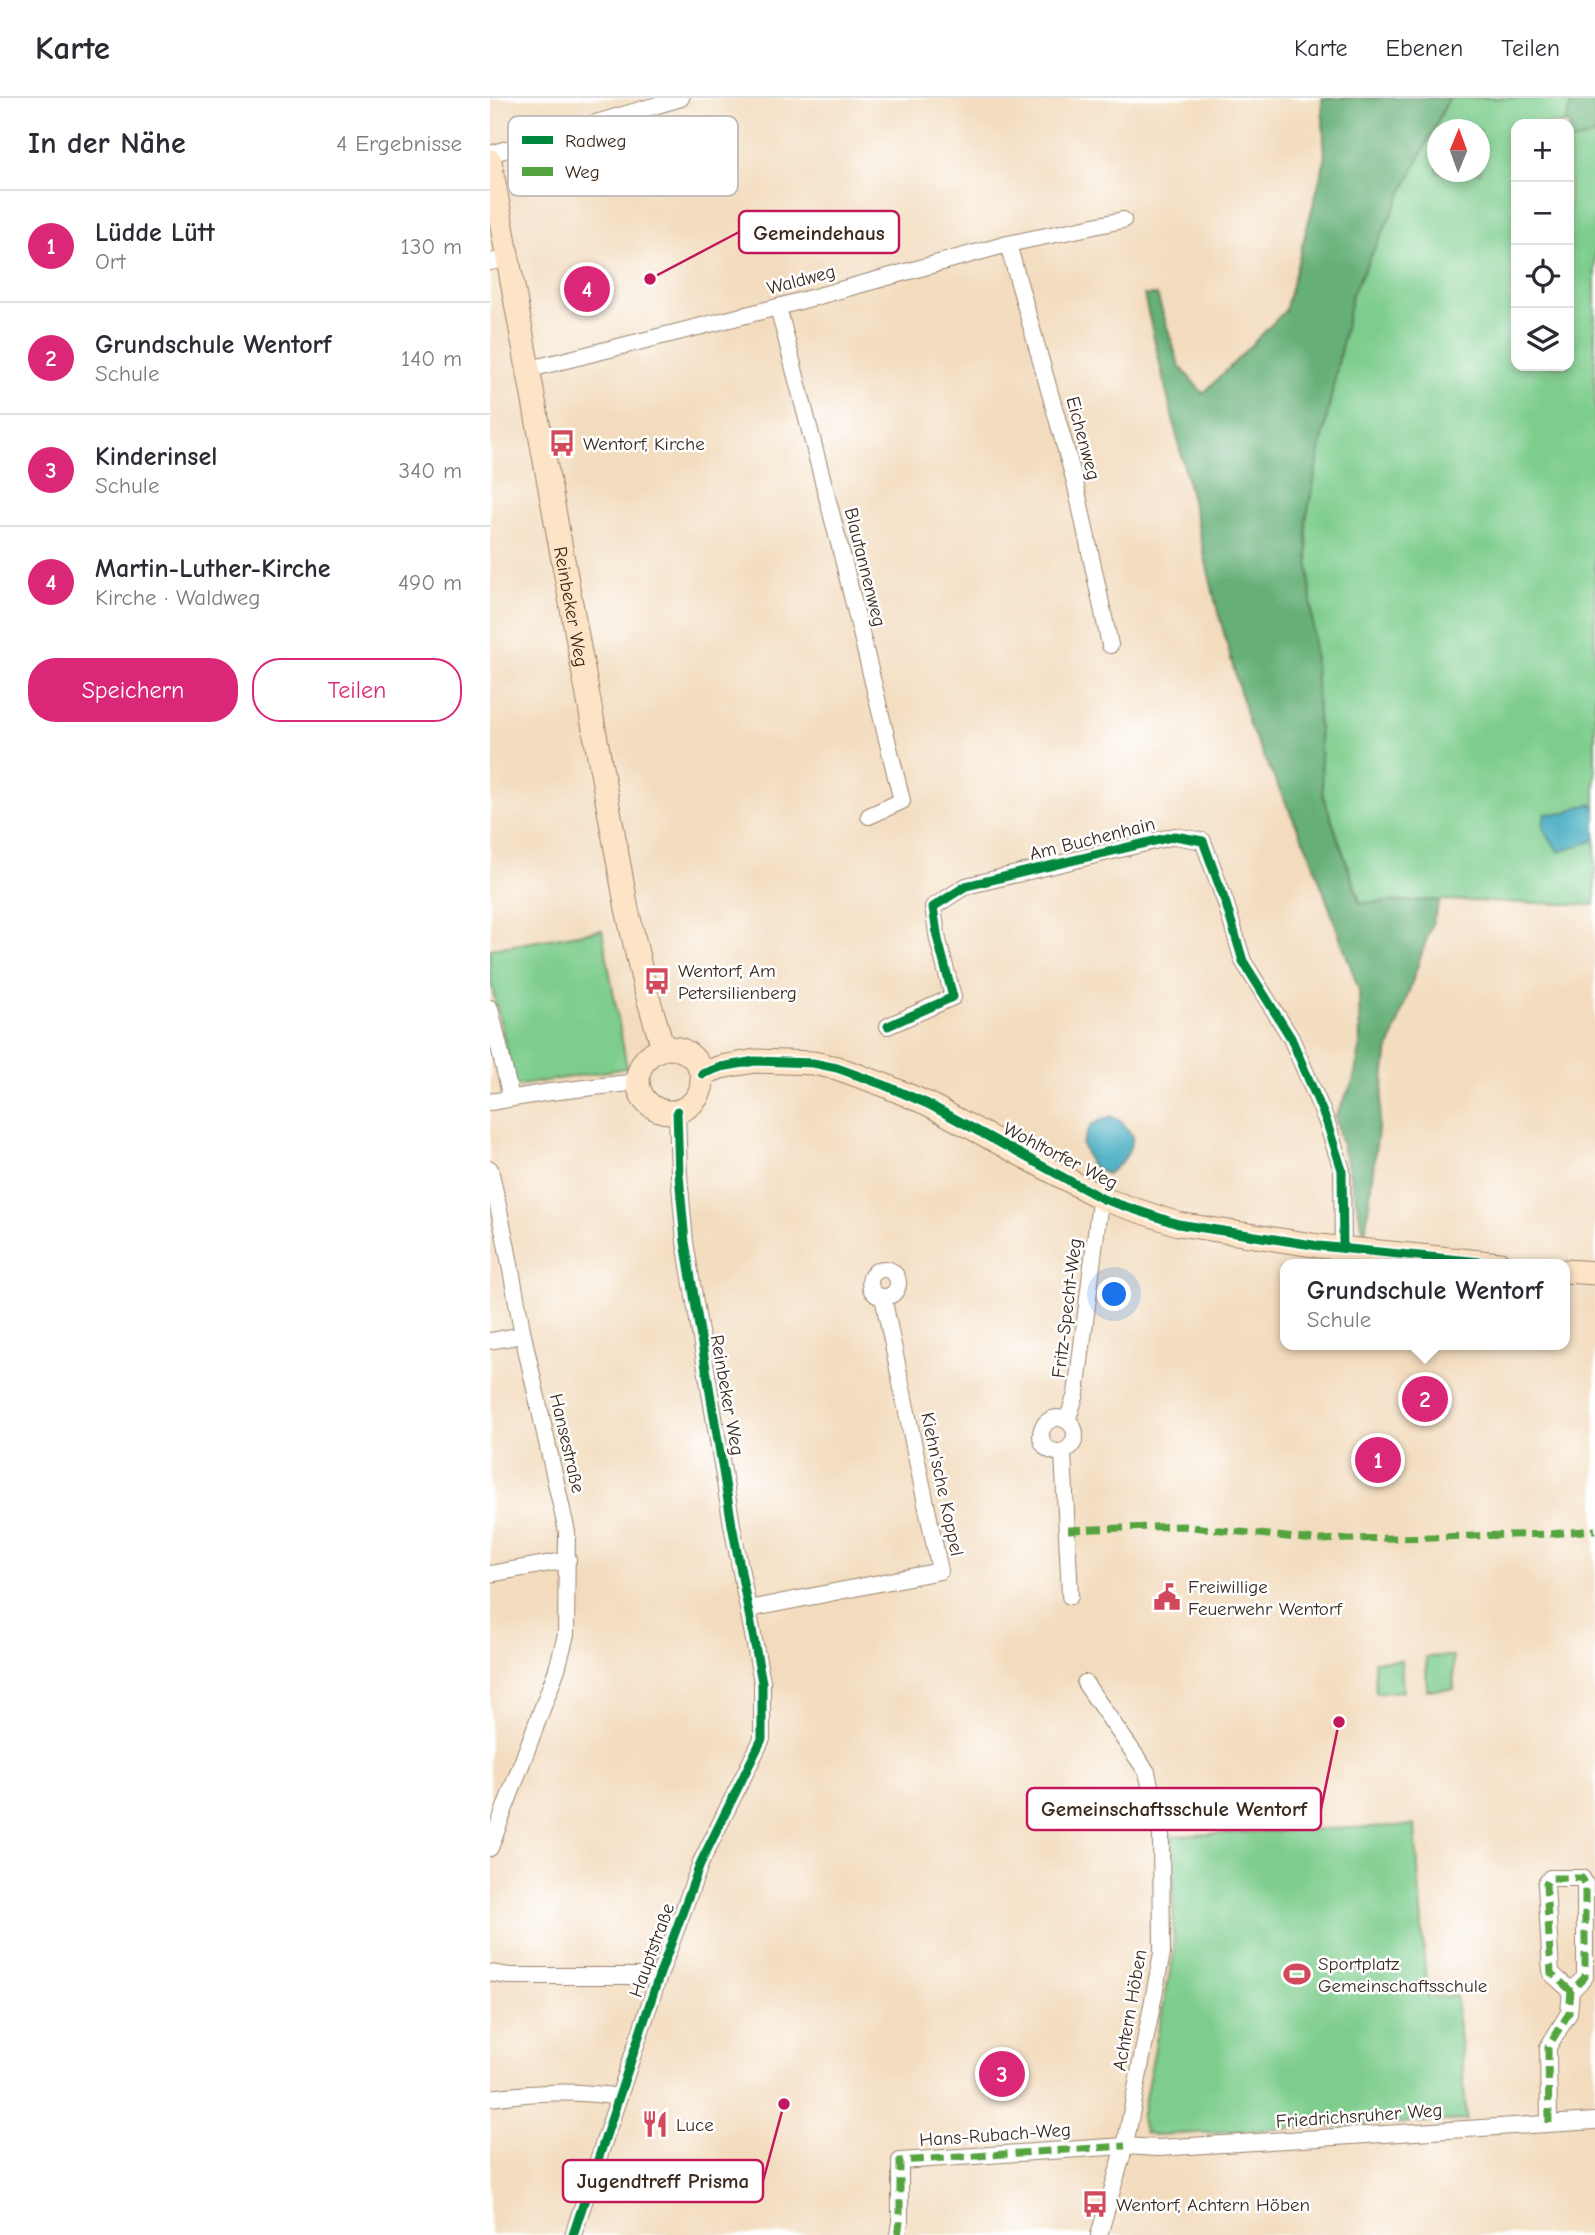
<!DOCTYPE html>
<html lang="de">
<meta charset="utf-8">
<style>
body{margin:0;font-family:"Comic Neue",sans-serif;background:#f7f7f7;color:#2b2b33}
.controls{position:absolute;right:21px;top:21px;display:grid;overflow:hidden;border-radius:14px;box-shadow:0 4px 10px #0003}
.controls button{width:63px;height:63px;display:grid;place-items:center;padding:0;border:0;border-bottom:2px solid #e1e1e2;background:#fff;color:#2b2b33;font:35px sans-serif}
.compass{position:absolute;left:937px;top:21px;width:63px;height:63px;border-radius:50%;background:#fff;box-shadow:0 4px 10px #0003;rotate:1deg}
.you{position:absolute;left:625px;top:1197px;width:24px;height:24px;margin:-18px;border:5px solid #fff;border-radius:50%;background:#1a73e8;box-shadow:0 0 0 10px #1a73e833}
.badge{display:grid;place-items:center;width:46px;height:46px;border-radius:50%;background:#db2777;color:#fff;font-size:23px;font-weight:700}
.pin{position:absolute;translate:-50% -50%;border:4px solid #fff;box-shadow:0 2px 7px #0006}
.popup{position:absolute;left:790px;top:1161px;width:290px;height:91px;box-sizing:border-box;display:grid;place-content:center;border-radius:14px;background:#fff;filter:drop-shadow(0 2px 5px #0005);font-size:23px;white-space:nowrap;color:#7c7c81}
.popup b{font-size:26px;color:#2b2b33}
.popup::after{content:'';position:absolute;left:50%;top:100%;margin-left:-14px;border:14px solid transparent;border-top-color:#fff}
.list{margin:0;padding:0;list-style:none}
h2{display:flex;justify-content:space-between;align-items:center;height:91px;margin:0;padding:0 28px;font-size:30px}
h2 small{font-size:23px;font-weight:400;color:#7c7c81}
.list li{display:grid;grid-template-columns:46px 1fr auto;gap:21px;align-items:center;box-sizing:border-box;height:112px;padding:0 28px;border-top:2px solid #e1e1e2}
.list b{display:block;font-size:26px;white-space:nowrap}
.list p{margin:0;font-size:23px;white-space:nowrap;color:#7c7c81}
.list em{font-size:23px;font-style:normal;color:#7c7c81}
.actions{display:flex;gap:14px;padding:21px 28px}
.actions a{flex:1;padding:16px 0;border:2px solid #db2777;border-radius:28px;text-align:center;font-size:24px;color:#db2777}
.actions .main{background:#db2777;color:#fff}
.icon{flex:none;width:38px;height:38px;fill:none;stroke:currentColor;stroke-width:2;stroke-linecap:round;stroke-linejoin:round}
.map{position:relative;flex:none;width:1105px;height:2137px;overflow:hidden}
header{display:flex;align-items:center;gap:42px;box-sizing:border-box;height:98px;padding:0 35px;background:#fff;border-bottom:2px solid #e1e1e2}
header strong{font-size:33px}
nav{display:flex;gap:38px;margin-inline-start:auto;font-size:24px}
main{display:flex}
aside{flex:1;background:#fff}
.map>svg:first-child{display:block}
</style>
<header>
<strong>Karte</strong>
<nav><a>Karte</a><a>Ebenen</a><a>Teilen</a></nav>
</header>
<main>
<aside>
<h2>In der Nähe<small>4 Ergebnisse</small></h2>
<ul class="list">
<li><span class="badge">1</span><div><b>Lüdde Lütt</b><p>Ort</p></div><em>130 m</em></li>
<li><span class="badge">2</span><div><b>Grundschule Wentorf</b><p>Schule</p></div><em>140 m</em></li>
<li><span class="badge">3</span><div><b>Kinderinsel</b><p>Schule</p></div><em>340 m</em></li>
<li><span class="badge">4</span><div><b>Martin-Luther-Kirche</b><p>Kirche · Waldweg</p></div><em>490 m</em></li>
</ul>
<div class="actions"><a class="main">Speichern</a><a>Teilen</a></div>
</aside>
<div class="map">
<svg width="1105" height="2137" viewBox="0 0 1105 2137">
<rect width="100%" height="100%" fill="#fff"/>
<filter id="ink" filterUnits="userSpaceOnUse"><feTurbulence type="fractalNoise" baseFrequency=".0143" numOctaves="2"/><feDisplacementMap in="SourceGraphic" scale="14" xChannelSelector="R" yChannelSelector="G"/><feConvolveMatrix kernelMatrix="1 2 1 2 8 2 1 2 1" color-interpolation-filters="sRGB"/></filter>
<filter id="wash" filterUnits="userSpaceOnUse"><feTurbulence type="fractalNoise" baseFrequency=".00686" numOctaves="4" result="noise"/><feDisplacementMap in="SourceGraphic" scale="28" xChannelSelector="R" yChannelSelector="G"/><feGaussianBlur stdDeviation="1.57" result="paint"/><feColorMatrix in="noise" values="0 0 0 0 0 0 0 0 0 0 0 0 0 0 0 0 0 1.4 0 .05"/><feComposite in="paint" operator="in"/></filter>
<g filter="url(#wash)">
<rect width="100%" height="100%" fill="#f3dcbe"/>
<g fill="#7ecd8d" stroke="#5c7c56" stroke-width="2" fill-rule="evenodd">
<path d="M959,0h146v807l-155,-5 -79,3 -38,-108 -17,-275 46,-226zM1026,26h53v242h-53zM948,32h42v42h-42z"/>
<polygon points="112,832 137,970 25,988 0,881 0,851"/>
<polygon points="963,1558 964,1591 937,1592 936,1559"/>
<polygon points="911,1562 913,1593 886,1595 884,1563"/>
<polygon points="925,1727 937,1899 966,1898 977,2022 664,2037 654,2034 651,2020 684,1854 682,1738"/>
</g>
<g fill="#66b078" stroke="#506d4b" stroke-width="2">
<polygon points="832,0 959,0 862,196 816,422 833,697 870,805 950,802 897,957 875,1138 845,1019 863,984 870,951 869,892 820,756 759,627 725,502 654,197 667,197 689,267 713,296 795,213 835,62"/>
<polygon points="1083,0 1105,0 1105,37 1079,45 1079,26 1075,26"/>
</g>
<g fill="#3da9bd" stroke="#3c6a6e" stroke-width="2">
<polygon points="1101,706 1105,710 1105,742 1069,754 1053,730 1055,716 1077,715 1088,709"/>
<path d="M621,1018l12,7 10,14c-5,20 -9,25 -26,37l-16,-9 -9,-21 9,-19z"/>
</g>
</g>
<g filter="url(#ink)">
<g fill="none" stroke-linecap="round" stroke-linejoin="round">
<defs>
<g id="minor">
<polyline points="0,56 191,0"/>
<polyline points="518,146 585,384 620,547"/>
<polyline points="0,164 17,161"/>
<polyline points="288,209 351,453 412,703 379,718"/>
<polyline points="40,271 288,209 518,146 633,122"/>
<polyline points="0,910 21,1000"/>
<polyline points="398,928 463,899 448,842 443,809 476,788 685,738 713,743 736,806 753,863 801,940 836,1022 852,1072 853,1150"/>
<polyline points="0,1004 60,994 148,984"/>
<polyline points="0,1071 16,1145 33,1237 77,1434 76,1537 67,1571 0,1750"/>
<circle cx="394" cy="1185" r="14"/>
<polyline points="0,1243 33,1237"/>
<circle cx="568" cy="1337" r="17"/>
<polyline points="577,1323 586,1296 609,1111 613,1101"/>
<polyline points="573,1354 580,1498"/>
<polyline points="0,1476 78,1462"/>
<polyline points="259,1511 450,1473 393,1199"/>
<polyline points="595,1585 657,1674 671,1735 672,1855 635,2048 609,2137"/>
<polyline points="0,1875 19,1878 169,1878"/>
<path d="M0,2000c45,-6 84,-8 129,-1"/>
<polyline points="1059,2025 1058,1949 1079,1915 1081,1893 1095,1879 1095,1785 1092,1780 1060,1780 1056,1786 1061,1875 1081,1893"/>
<polyline points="83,2137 169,1878 211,1764 272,1641 272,1584 242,1427 195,1144 189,1077 187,1013"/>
<polyline points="408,2137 410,2124 410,2063 635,2048 668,2050 1105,2023"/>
</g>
<g id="secondary">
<path id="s1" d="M0,63l137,748 17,75 19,64"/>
<circle cx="180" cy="982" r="32"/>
<polyline points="212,976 231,969 265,963 323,965 347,970 394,987 438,1006 613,1101 688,1126 829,1148 1010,1166"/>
<polyline points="1075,1173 1105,1175"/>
</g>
</defs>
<use href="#minor" stroke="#97836e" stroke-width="18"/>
<use href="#secondary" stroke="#97836e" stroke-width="25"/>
<use href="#minor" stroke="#fff" stroke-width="16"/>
<use href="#secondary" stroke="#fee4c6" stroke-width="23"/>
<g stroke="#54a441" stroke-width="7" stroke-dasharray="14 7" stroke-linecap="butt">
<polyline points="578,1432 693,1428 825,1442 1059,1436 1105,1432"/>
<polyline points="1059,2025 1058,1949 1079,1915 1081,1893 1095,1879 1095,1785 1092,1780 1060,1780 1056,1786 1061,1875 1081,1893"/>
<polyline points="408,2137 410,2124 410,2063 635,2048"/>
</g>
<defs>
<g id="cycleway">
<polyline points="398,928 463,899 448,842 443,809 476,788 685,738 713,743 736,806 753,863 801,940 836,1022 852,1072 853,1150"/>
<polyline points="212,976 231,969 265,963 323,965 347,970 394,987 438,1006 613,1101 688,1126 829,1148 1010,1166"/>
<polyline points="83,2137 169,1878 211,1764 272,1641 272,1584 242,1427 195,1144 189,1077 187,1013"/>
</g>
</defs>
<use href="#cycleway" stroke="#fff" stroke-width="13"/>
<use href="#cycleway" stroke="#00873e" stroke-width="9"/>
</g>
</g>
<defs>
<symbol id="bus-bare" viewBox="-9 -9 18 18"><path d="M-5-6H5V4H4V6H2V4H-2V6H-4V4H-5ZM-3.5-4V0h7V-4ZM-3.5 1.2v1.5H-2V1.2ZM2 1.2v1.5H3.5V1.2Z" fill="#d1495b" stroke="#fff" stroke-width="2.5" paint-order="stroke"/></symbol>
<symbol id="civic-bare" viewBox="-9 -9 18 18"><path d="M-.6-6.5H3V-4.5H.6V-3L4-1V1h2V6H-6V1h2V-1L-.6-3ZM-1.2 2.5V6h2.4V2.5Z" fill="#d1495b" stroke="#fff" stroke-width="2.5" paint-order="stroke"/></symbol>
<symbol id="stadium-bare" viewBox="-9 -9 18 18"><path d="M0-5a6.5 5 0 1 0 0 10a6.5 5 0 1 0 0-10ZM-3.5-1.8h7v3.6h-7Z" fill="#d1495b" stroke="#fff" stroke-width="2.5" paint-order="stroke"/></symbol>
<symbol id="restaurant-bare" viewBox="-9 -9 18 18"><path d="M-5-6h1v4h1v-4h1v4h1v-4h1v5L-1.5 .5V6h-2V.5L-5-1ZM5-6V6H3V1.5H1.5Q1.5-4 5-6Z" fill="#d1495b" stroke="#fff" stroke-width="2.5" paint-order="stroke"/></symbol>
</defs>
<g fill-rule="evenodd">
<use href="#bus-bare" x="53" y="326" width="38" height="38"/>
<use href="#bus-bare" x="148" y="864" width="38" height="38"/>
<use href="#civic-bare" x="658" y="1480" width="38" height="38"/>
<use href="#stadium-bare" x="788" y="1857" width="38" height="38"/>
<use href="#restaurant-bare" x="146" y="2007" width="38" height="38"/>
<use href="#bus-bare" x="586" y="2087" width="38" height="38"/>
</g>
<g text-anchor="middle" stroke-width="5" stroke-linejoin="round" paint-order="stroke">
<g font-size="19" fill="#3b2a1e" stroke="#fff">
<text transform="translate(311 181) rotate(-15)" y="7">Waldweg</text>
<text transform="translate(594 340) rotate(75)" y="7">Eichenweg</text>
<text transform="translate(376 469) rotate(76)" y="7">Blautannenweg</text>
<text dy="7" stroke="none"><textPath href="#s1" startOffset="453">Reinbeker Weg</textPath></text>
<text transform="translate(602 740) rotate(-14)" y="7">Am Buchenhain</text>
<text transform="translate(571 1057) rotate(27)" y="7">Wohltorfer Weg</text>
<text transform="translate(576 1210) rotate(-83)" y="7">Fritz-Specht-Weg</text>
<text transform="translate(238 1297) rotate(80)" y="7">Reinbeker Weg</text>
<text transform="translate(78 1345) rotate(77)" y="7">Hansestraße</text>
<text transform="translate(453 1386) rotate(78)" y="7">Kiehn'sche Koppel</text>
<text transform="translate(161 1852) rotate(-70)" y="7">Hauptstraße</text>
<text transform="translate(639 1912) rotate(-80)" y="7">Achtern Höben</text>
<text transform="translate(869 2017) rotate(-4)" y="7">Friedrichsruher Weg</text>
<text transform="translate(505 2036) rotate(-4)" y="7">Hans-Rubach-Weg</text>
</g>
<g font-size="19" fill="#3b2a1e" stroke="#fff" text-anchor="start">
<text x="93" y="352">Wentorf, Kirche</text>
<text x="188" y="879">Wentorf, Am<tspan x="188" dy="22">Petersilienberg</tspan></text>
<text x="698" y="1495">Freiwillige<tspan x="698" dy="22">Feuerwehr Wentorf</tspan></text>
<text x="828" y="1872">Sportplatz<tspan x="828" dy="22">Gemeinschaftsschule</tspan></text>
<text x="186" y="2033">Luce</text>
<text x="626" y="2113">Wentorf, Achtern Höben</text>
</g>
</g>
<rect x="18" y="18" width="230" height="80" rx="10" fill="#fff" stroke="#c4bfbc" stroke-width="2"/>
<rect x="32" y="38" width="31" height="8" fill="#00873e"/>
<rect x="32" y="69" width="31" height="9" fill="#54a441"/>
<g font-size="19" fill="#3b2a1e">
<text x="75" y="49">Radweg</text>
<text x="75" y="80">Weg</text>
</g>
<path fill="none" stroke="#c2185b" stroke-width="2.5" d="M160 181L249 134M849 1624L831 1711M294 2006L273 2083"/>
<g fill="#c2185b" stroke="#fff" stroke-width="2.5">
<circle cx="160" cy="181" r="7"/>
<circle cx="849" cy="1624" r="7"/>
<circle cx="294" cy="2006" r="7"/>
</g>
<g fill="#fff" stroke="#c2185b" stroke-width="2.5">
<rect x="249" y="113" width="160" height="42" rx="7"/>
<rect x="537" y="1690" width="294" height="42" rx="7"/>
<rect x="73" y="2062" width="200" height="42" rx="7"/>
</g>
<g font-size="21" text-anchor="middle" font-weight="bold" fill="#3b2a1e">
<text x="329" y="142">Gemeindehaus</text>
<text x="684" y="1718">Gemeinschaftsschule Wentorf</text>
<text x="173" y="2090">Jugendtreff Prisma</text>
</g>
</svg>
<div class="controls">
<button>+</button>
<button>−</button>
<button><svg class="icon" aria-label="locate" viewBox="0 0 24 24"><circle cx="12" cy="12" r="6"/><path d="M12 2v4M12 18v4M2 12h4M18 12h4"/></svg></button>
<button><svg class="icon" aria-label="layers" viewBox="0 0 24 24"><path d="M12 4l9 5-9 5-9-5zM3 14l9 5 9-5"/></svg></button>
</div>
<svg class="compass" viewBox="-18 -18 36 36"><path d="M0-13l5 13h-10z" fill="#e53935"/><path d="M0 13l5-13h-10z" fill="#7c7c81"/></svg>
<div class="you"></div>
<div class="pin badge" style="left:888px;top:1362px">1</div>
<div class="pin badge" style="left:935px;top:1301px">2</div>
<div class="popup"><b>Grundschule Wentorf</b>Schule</div>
<div class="pin badge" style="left:512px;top:1976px">3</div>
<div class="pin badge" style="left:97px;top:191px">4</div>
</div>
</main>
